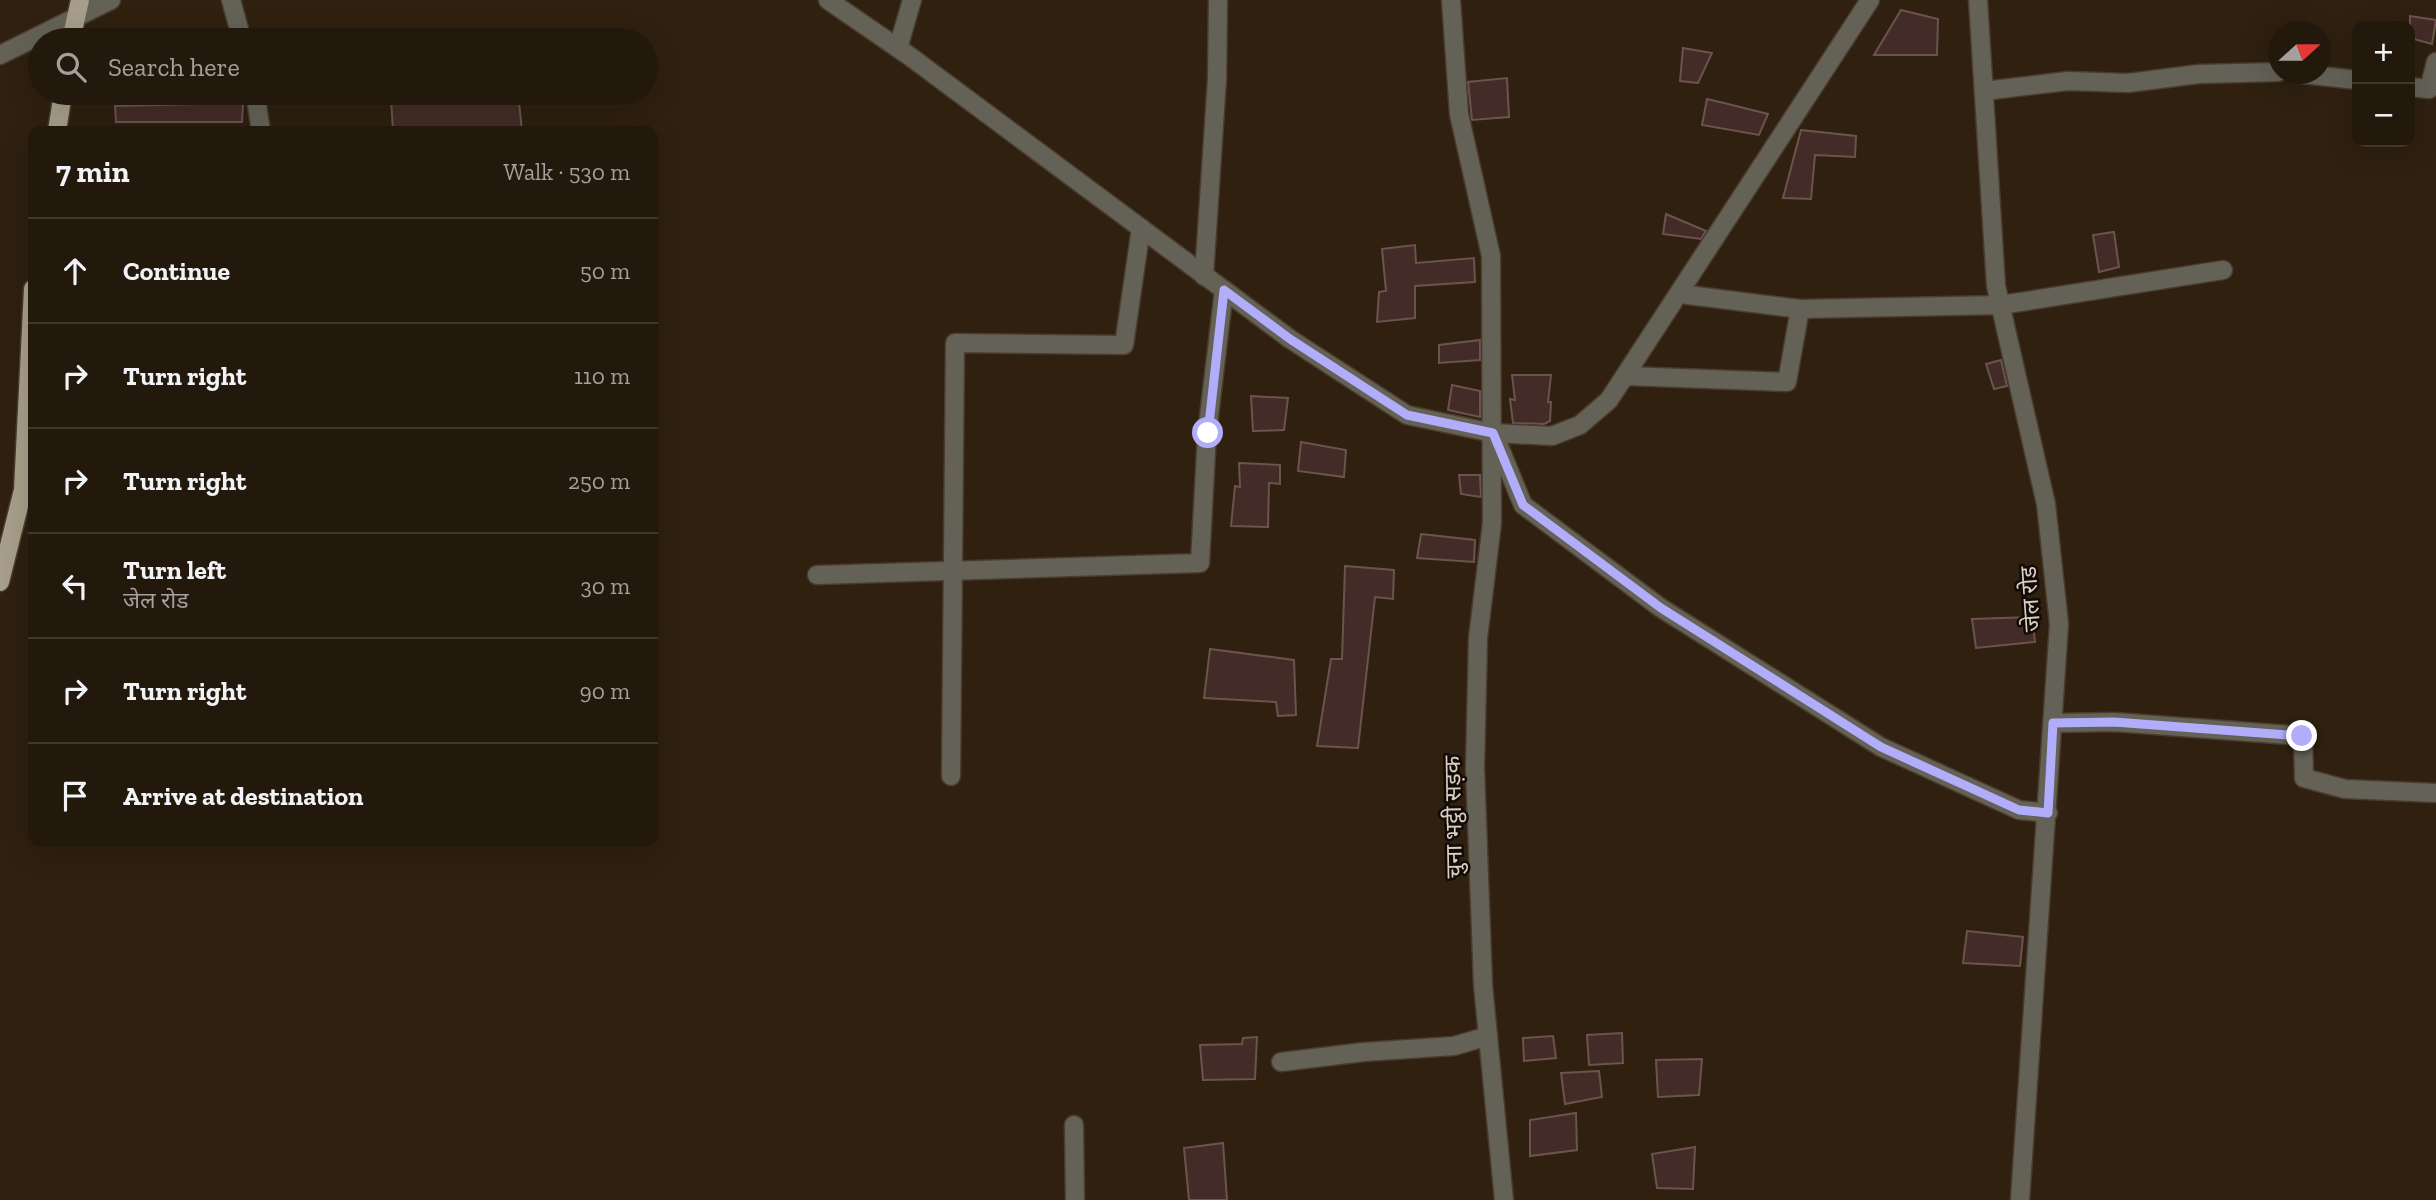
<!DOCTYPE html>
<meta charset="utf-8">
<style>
body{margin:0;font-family:"Zilla Slab","Noto Sans Devanagari",serif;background:#2b2115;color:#f1f3f6}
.controls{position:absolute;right:21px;top:21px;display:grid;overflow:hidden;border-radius:14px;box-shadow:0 7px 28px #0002}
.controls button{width:63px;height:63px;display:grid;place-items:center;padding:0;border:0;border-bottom:2px solid #40372d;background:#23180c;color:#f1f3f6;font:35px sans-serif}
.compass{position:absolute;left:2268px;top:21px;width:63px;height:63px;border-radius:50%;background:#23180c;box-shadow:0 7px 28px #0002;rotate:69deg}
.stop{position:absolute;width:21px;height:21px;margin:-16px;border:5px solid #b1adfa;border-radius:50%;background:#fff}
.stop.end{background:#b1adfa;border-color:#fff;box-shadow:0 2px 7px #0008}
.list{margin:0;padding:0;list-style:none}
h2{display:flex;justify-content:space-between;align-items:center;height:91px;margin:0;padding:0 28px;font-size:30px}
h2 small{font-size:23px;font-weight:400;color:#a3a09d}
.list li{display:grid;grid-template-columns:46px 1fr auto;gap:21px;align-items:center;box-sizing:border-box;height:105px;padding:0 28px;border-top:2px solid #40372d}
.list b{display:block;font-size:26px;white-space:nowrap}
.list p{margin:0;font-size:23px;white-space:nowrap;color:#a3a09d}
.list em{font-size:23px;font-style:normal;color:#a3a09d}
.icon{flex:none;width:38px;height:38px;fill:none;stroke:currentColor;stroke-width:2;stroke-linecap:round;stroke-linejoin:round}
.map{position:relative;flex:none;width:2436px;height:1200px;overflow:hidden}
.search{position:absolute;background:#23180c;box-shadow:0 7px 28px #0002;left:28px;top:28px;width:630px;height:77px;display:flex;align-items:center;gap:18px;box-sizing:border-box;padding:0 24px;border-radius:38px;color:#a3a09d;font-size:26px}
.panel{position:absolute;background:#23180c;box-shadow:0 7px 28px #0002;left:28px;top:126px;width:630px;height:721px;border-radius:14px}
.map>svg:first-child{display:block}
</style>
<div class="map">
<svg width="2436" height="1200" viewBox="0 0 2436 1200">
<rect width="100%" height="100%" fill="#2f2010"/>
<g fill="#432c27" stroke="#6c534e" stroke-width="2">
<polygon points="1901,10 1938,19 1937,55 1874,55"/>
<polygon points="2410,16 2436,20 2432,44 2410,38"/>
<polygon points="1683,48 1712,53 1698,83 1680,81"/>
<polygon points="1507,78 1509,117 1472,120 1468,82"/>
<polygon points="449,93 518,93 522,131 393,131 391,98"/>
<polygon points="1707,99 1724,103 1768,114 1759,135 1702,125"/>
<polygon points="243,103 242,122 116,122 115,106"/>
<polygon points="1801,130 1856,136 1855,157 1815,155 1811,199 1783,198"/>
<polygon points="1666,214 1706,231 1701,239 1663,234"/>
<polygon points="2114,232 2119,267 2099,272 2093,235"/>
<polygon points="1415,245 1416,263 1474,258 1475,282 1415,286 1415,318 1377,322 1379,292 1386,291 1382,249"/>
<polygon points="1480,340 1480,360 1439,363 1439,345"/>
<polygon points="2001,360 2007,386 1994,389 1986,364"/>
<polygon points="1512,375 1551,375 1548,402 1551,402 1550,421 1544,424 1513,423 1510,399 1515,400"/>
<polygon points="1452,385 1480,391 1480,417 1448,410"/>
<polygon points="1251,396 1288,398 1284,430 1253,431"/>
<polygon points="1301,442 1346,450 1344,477 1298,471"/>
<polygon points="1239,463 1280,465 1280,484 1269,483 1268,527 1231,526 1235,486 1240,487"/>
<polygon points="1459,475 1480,475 1481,497 1461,494"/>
<polygon points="1421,534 1475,540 1474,562 1417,558"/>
<polygon points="1345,566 1394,570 1393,599 1375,597 1358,748 1317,746 1331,659 1342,659"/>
<polygon points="2032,617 2035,642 1976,648 1972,619"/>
<polygon points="1210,649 1294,660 1296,715 1278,716 1276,702 1204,698"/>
<polygon points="1967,931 2023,937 2020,966 1963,963"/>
<polygon points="1622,1033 1623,1063 1589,1065 1587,1035"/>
<polygon points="1553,1036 1556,1058 1524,1061 1523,1038"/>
<polygon points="1257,1037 1255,1079 1203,1080 1200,1045 1242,1044 1243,1038"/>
<polygon points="1702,1059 1699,1095 1658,1097 1656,1060"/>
<polygon points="1599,1071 1602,1097 1565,1104 1561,1073"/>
<polygon points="1576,1113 1577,1150 1530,1156 1530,1120"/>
<polygon points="1223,1143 1227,1200 1189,1200 1184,1148"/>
<polygon points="1695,1147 1693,1189 1657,1188 1652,1154"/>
</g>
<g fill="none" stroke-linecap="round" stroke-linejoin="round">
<defs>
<g id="minor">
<polyline points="231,0 242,40"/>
<polyline points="828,0 908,55 1290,339 1407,415 1493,433 1552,436 1580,425 1609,400 1870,0"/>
<polyline points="1451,0 1459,114 1491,256 1492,523 1478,638 1475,768 1483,985 1504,1200"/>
<polyline points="1978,0 1996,286 2046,504 2059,624 2020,1200"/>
<polyline points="898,48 912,0"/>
<polyline points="0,55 111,0"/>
<polyline points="2302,74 2357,80"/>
<polyline points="2410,87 2429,89 2436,62"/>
<polyline points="1984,91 2068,81 2128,83 2199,74 2278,72"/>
<polyline points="255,93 261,131"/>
<polyline points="1204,276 1217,79 1218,0"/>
<polyline points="1680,294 1800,309"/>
<polyline points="1626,376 1787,382 1800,309 2001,305 2223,270"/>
<polyline points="1496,439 1523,505 1661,608 1881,747 2019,810 2048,813"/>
<polyline points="817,575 1200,563 1207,433 1224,290"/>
<polyline points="2054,723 2114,722 2303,736 2304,778 2345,789 2436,793"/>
<polyline points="951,776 955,343 1124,345 1141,228"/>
<polyline points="1281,1062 1364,1052 1454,1046 1488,1036"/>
<polyline points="1074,1125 1075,1200"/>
</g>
<g id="major">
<polyline points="71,40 80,0"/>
<polyline points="57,131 63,93"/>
<polyline points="0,582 23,490 33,289"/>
</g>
</defs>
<use href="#minor" stroke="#4a3c2d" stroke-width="21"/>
<use href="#major" stroke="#4a3c2d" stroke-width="21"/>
<use href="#minor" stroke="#646157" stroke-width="18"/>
<use href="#major" stroke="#a69e8a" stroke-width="18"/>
</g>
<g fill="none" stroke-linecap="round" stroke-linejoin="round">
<polyline stroke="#b1adfa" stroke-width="9" points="1208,433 1224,290 1290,339 1407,415 1493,433 1523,505 1661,608 1881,747 2019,810 2048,813 2053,723 2114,722 2302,736"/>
</g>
<g text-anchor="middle" stroke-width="5" stroke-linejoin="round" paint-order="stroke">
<g font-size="23" fill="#dacfc6" stroke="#120b05">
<text transform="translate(2030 599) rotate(-94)" y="8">जेल रोड</text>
<text transform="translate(1453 817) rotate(-91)" y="8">चुना भट्ठी सड़क</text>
</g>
</g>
</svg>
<div class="controls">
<button>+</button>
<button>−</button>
</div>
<svg class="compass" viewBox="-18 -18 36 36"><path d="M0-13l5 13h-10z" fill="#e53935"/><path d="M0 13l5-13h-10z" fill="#a3a09d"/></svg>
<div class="stop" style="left:1208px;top:433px"></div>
<div class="stop end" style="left:2302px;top:736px"></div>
<div class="search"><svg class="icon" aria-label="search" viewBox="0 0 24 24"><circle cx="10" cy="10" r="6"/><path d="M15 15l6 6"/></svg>Search here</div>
<section class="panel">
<h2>7 min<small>Walk · 530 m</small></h2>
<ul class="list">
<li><svg class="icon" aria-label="ahead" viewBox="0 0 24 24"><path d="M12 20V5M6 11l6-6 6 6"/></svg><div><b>Continue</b></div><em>50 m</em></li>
<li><svg class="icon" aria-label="right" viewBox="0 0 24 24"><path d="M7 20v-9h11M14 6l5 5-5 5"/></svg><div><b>Turn right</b></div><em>110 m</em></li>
<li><svg class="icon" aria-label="right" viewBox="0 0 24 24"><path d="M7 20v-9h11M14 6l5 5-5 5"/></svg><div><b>Turn right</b></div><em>250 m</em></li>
<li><svg class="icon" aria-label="left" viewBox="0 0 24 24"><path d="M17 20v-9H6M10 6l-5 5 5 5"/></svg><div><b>Turn left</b><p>जेल रोड</p></div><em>30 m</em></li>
<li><svg class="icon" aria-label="right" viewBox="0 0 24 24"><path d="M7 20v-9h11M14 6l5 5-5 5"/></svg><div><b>Turn right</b></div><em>90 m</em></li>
<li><svg class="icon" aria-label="arrive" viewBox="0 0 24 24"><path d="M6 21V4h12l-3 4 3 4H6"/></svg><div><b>Arrive at destination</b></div></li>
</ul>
</section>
</div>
